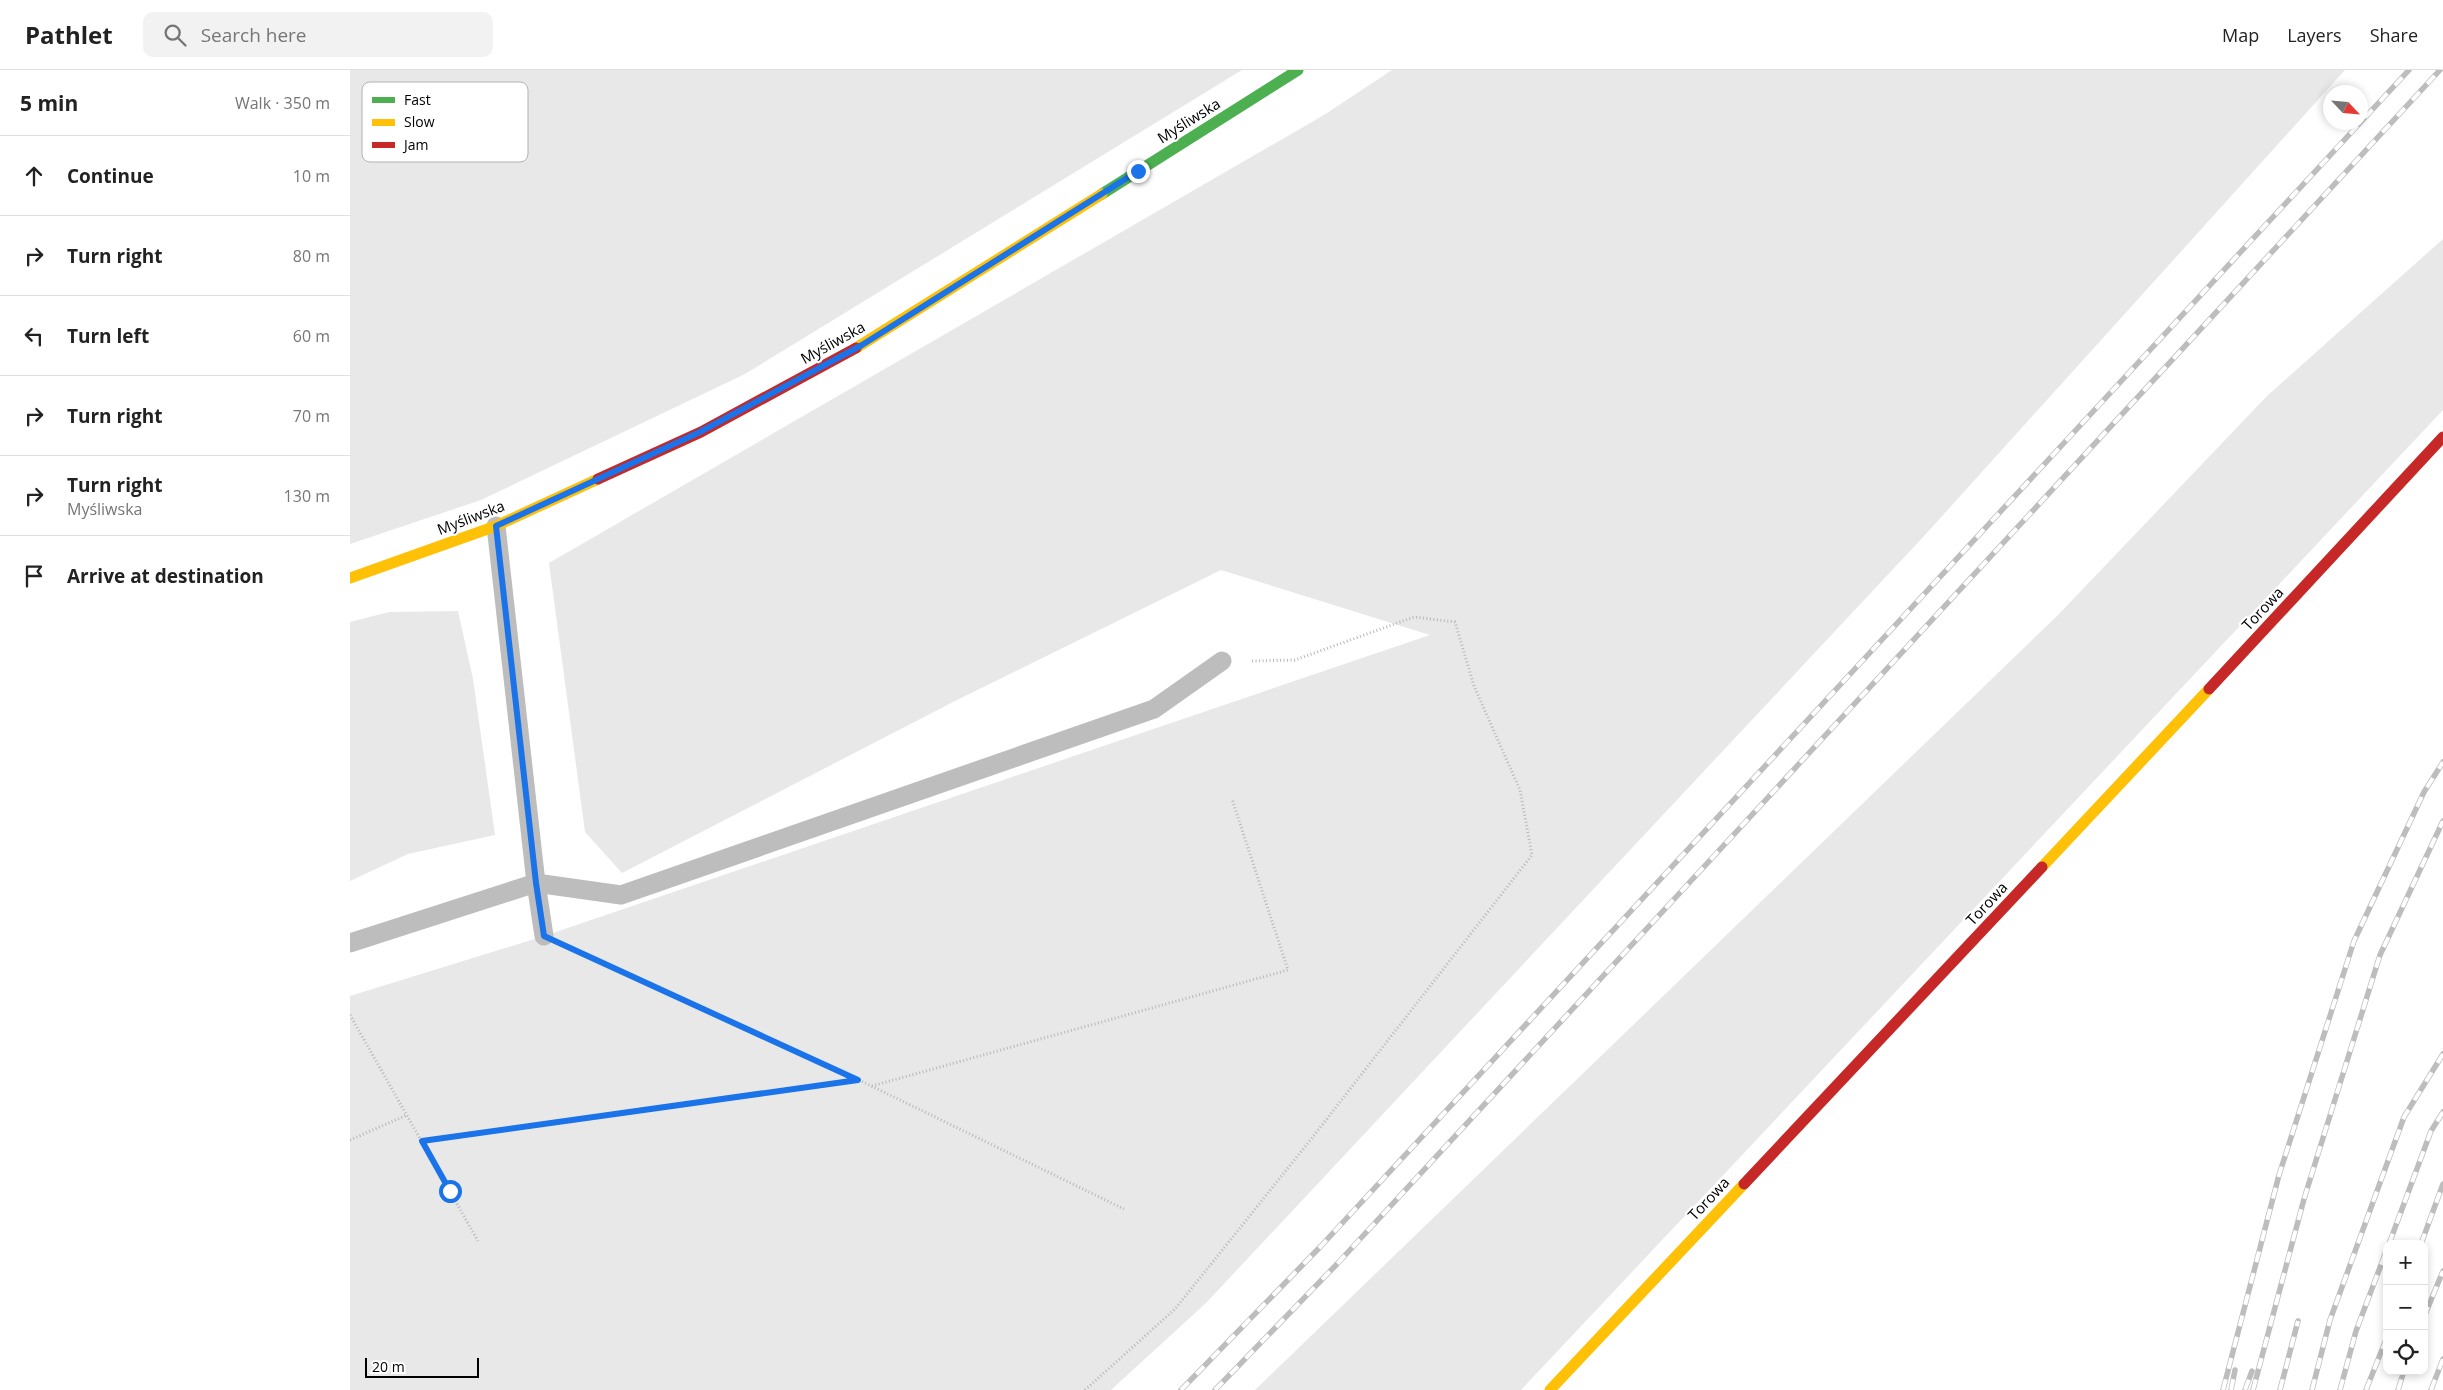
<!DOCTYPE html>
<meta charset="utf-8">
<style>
body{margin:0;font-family:"Open Sans",sans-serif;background:#f2f2f2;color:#222}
.controls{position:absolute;right:15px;bottom:15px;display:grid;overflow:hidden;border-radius:10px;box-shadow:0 2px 8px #0003}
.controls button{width:45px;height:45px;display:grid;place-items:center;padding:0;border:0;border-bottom:1px solid #e0e0e0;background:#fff;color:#222;font:25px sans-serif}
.compass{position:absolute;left:1973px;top:15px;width:45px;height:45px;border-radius:50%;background:#fff;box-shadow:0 2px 8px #0003;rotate:116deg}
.scale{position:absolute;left:15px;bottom:12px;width:114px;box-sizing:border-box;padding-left:5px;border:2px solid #000;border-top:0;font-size:14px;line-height:18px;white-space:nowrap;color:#000;-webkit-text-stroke:4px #fff;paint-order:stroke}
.stop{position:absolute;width:15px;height:15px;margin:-11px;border:4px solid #1a73e8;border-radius:50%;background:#fff}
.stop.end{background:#1a73e8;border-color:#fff;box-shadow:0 1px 5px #0008}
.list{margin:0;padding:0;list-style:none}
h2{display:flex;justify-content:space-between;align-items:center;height:65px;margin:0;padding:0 20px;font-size:21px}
h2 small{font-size:16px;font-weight:400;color:#767676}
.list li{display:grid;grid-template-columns:32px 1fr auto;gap:15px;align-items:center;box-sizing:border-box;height:80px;padding:0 20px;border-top:1px solid #e0e0e0}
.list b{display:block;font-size:19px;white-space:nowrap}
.list p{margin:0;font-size:16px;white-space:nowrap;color:#767676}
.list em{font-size:16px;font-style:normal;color:#767676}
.icon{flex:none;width:28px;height:28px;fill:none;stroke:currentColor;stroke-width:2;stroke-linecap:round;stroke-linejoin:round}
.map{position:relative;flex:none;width:2093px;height:1320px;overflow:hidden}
header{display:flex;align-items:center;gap:30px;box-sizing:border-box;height:70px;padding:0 25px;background:#fff;border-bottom:1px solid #e0e0e0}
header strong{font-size:24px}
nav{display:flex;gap:28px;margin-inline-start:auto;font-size:18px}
.search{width:350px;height:45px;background:#f2f2f2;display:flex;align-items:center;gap:12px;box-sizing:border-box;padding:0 18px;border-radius:10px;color:#767676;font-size:19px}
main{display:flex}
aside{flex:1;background:#fff}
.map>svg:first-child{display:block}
</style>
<header>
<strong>Pathlet</strong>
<div class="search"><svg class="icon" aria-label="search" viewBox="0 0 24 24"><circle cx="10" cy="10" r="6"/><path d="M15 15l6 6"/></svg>Search here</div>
<nav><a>Map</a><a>Layers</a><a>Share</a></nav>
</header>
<main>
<aside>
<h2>5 min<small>Walk · 350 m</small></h2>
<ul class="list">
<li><svg class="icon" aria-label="ahead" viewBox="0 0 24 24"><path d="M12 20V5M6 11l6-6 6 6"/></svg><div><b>Continue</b></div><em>10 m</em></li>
<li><svg class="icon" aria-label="right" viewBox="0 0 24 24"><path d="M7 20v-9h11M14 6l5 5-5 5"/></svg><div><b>Turn right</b></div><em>80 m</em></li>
<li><svg class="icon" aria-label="left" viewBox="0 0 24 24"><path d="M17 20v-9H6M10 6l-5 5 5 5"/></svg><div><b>Turn left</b></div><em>60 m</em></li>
<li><svg class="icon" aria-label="right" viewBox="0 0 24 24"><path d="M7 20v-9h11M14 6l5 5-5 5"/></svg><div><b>Turn right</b></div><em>70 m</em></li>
<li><svg class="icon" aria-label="right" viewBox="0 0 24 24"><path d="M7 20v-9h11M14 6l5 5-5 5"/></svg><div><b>Turn right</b><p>Myśliwska</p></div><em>130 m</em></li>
<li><svg class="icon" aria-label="arrive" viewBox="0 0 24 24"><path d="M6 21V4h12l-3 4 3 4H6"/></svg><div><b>Arrive at destination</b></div></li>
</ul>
</aside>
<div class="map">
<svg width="2093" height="1320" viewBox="0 0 2093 1320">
<rect width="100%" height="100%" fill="#fff"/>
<g fill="#e8e8e8">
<polygon points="0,0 892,0 395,304 131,430 0,474"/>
<polygon points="1042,0 1995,0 1575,465 856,1233 761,1320 0,1320 0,926 194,866 1080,565 871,500 607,630 272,803 235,762 199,493 974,45"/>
<polygon points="2093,169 2093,340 1171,1320 905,1320 1709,544 1917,326"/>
<polygon points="108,541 123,609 145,765 58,784 0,811 0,552 39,542"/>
</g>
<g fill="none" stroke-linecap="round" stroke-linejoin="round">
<g stroke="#b8b8b8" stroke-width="3" stroke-dasharray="1 2.5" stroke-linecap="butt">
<polyline points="219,878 509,1010 774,1139"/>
<polyline points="0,945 128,1171"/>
<polyline points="522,1016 938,900 882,729"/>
<polyline points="0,1070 57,1045"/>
<polyline points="72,1071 508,1010"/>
<polyline points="735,1320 825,1239 962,1068 1182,785 1170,720 1124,616 1105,552 1064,547 945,590 901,591"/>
</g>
<g stroke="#bdbdbd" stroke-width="19">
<polyline points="146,456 186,813 194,866"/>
<polyline points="0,873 186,813 271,825 804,639 872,591"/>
</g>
<polyline stroke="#4caf50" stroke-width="11" points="752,124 948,0"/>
<g stroke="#ffc107" stroke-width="11">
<polyline points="506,278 752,124"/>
<polyline points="0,508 146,456 248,409"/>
<polyline points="1692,797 1859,619"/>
<polyline points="1200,1320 1394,1114"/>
</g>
<g stroke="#c62828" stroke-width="11">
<polyline points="248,409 351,362 506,278"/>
<polyline points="1859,619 2093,367"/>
<polyline points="1394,1114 1692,797"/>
</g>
<defs>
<g id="rail">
<polyline points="2039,1174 2081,1061 2093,1042"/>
<polyline points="2071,1174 2093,1114"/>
<polyline points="2074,1247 2093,1201"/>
<polyline points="831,1320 971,1176 2059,0"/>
<polyline points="865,1320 987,1194 2090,0"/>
<polyline points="1873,1320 1929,1105 2004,871 2074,722 2093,692"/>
<polyline points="1881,1320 1885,1300"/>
<polyline points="1895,1320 1902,1301"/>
<polyline points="1903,1320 1954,1129 2030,885 2093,751"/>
<polyline points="1930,1320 1948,1251"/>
<polyline points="1962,1320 1980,1250 2054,1047 2093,984"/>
<polyline points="1990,1320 2006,1261 2037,1179"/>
<polyline points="2016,1320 2037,1267"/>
<polyline points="2048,1320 2054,1301"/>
<polyline points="2081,1320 2093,1289"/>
</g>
</defs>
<use href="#rail" stroke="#bdbdbd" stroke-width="5.5"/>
<use href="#rail" stroke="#fff" stroke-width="4" stroke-dasharray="11" stroke-linecap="butt"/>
</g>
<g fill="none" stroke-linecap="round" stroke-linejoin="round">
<polyline stroke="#1a73e8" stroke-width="6" points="100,1121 72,1071 508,1010 194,866 186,813 146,456 350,362 512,275 788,101"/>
</g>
<g text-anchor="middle" stroke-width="4.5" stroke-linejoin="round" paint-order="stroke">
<g font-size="15" fill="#000" stroke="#fff">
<text transform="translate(839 51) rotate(-32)" y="5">Myśliwska</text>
<text transform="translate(483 273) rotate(-29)" y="5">Myśliwska</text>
<text transform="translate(121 448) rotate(-21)" y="5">Myśliwska</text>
<text transform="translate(1913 539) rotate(-47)" y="5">Torowa</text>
<text transform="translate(1637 834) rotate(-47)" y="5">Torowa</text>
<text transform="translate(1359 1129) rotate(-47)" y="5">Torowa</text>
</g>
</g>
<rect x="12" y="12" width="166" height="80" rx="8" fill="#fff" stroke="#b2b2b2" stroke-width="1"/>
<rect x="22" y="27" width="23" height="6" fill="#4caf50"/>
<rect x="22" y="49" width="23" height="7" fill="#ffc107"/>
<rect x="22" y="72" width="23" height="6" fill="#c62828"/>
<g font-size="14" fill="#000">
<text x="54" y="35">Fast</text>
<text x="54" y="57">Slow</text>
<text x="54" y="80">Jam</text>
</g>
</svg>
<div class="controls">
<button>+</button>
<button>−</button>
<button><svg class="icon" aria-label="locate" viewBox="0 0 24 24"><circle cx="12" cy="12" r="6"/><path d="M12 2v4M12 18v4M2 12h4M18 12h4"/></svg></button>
</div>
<svg class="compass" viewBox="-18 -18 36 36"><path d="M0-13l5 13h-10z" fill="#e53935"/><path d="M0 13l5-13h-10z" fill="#767676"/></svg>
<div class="scale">20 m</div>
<div class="stop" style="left:100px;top:1121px"></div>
<div class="stop end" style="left:788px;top:101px"></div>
</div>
</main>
